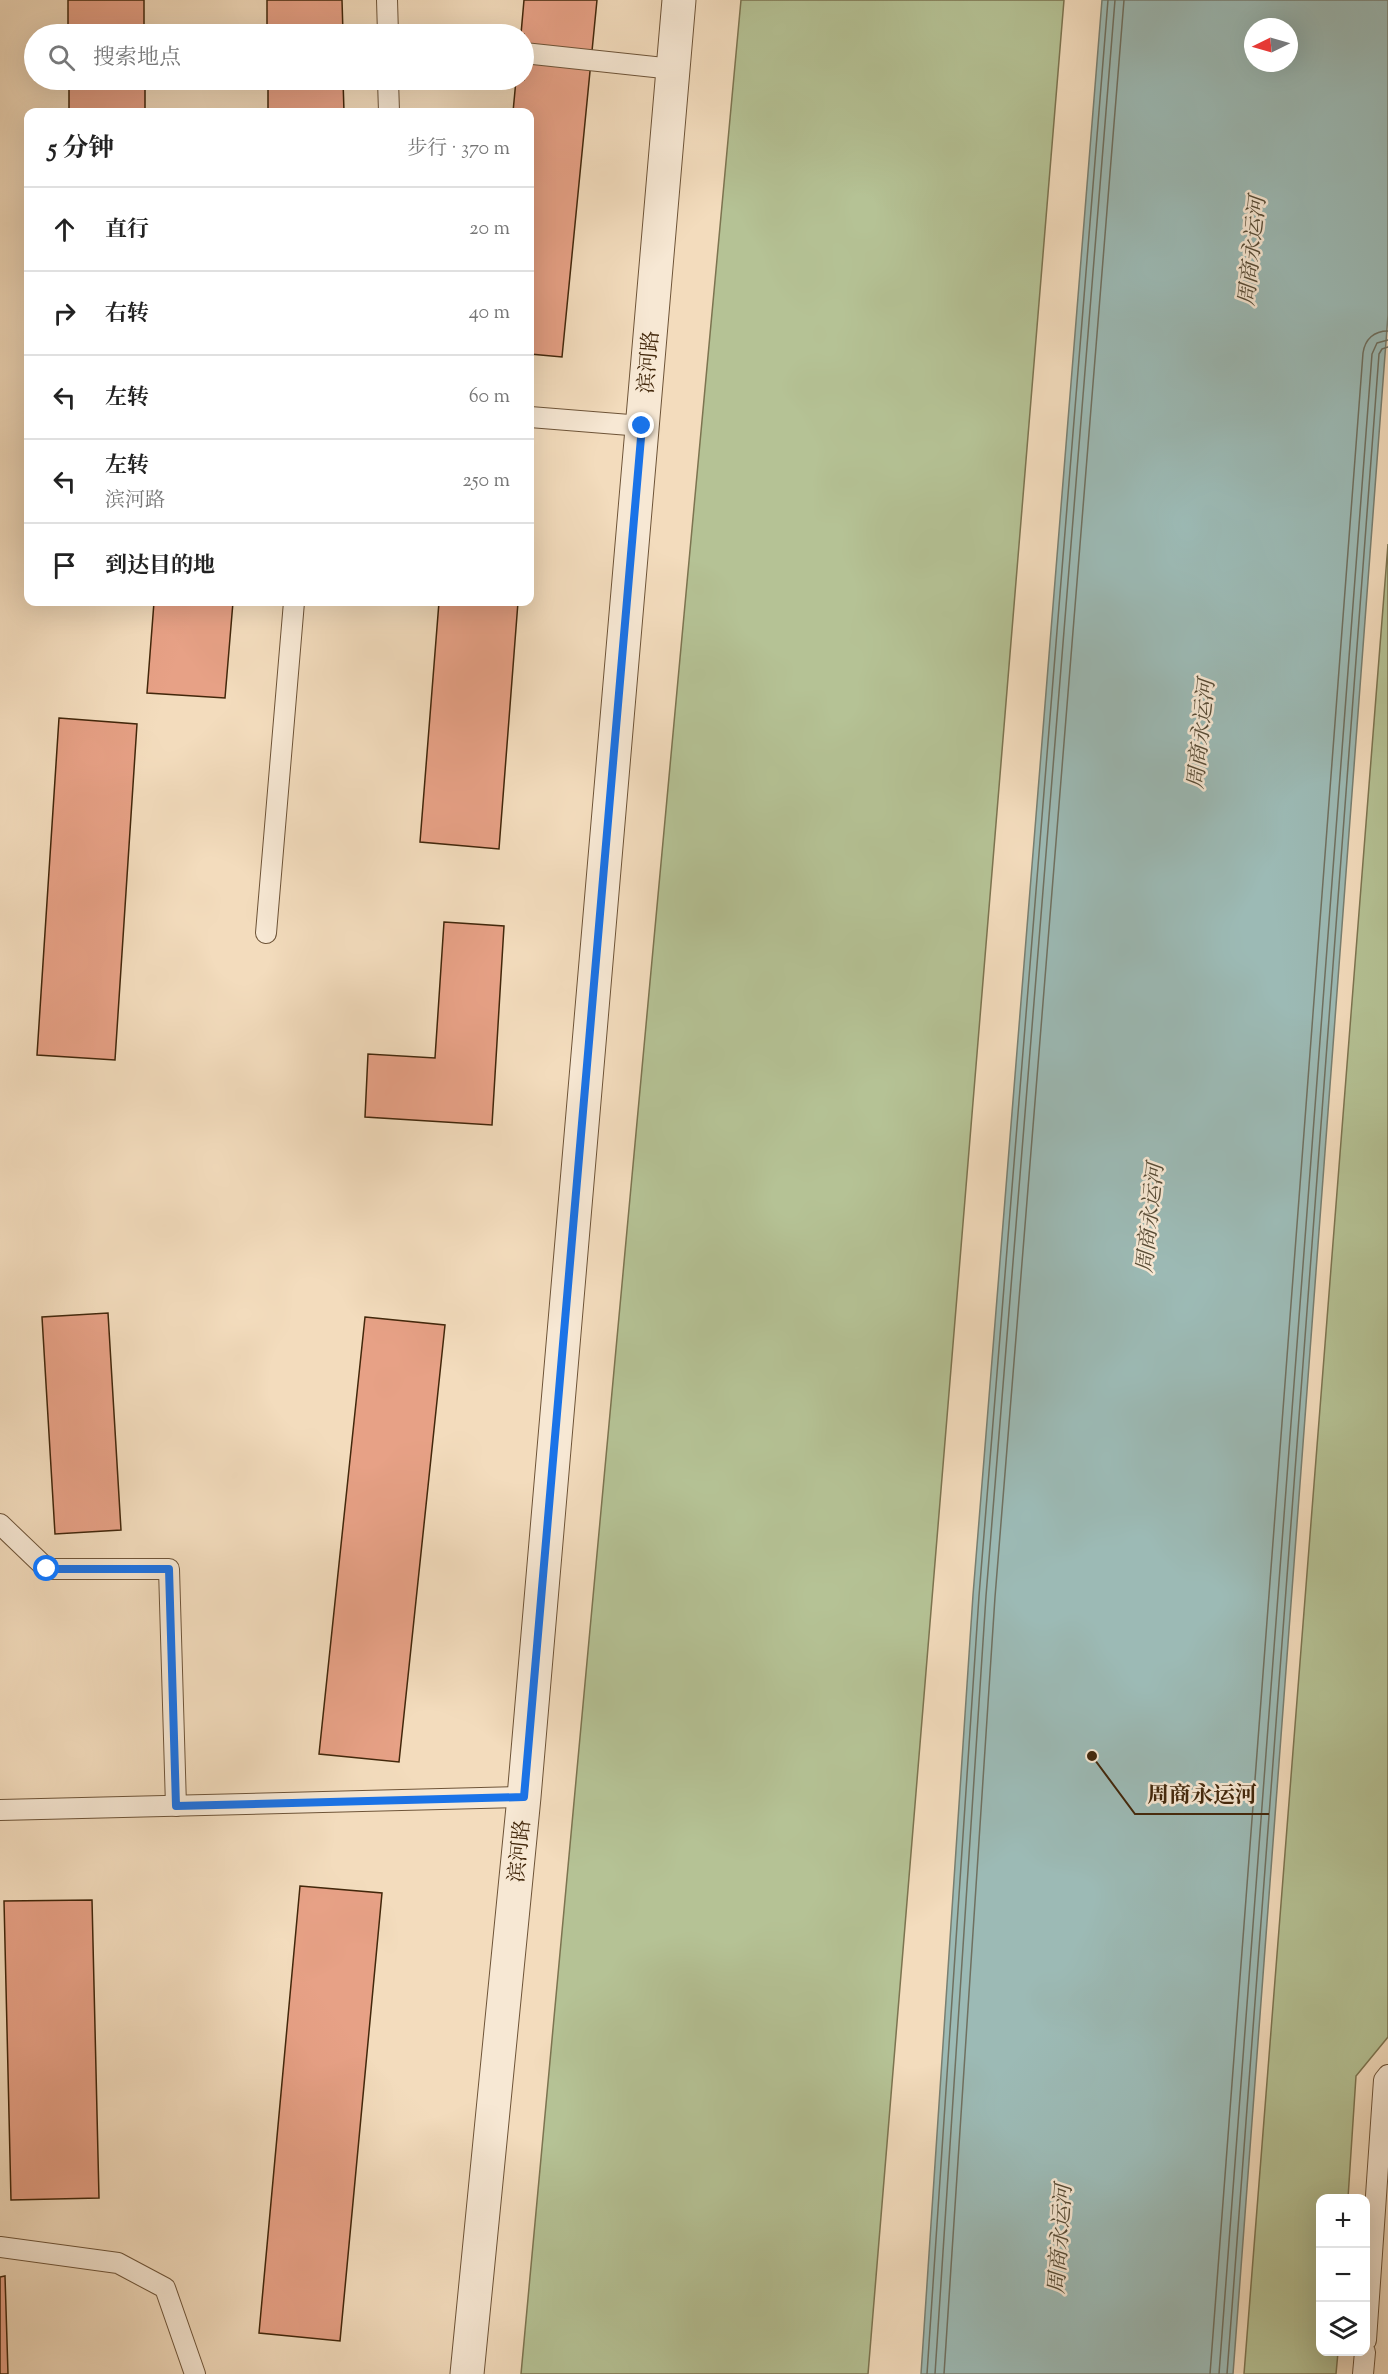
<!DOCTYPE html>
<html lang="zh">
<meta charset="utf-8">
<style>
body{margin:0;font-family:"Sorts Mill Goudy","Noto Serif SC",serif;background:#f6f6f6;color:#222}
.controls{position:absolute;right:18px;bottom:18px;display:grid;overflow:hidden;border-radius:12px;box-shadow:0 6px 24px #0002}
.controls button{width:54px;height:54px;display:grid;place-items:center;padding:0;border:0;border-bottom:2px solid #e0e0e0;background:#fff;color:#222;font:30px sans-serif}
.compass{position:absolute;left:1244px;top:18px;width:54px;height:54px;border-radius:50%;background:#fff;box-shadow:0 6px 24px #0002;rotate:265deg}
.stop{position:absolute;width:18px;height:18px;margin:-14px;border:4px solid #1a73e8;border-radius:50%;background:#fff}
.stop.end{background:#1a73e8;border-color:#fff;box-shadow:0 2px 6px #0008}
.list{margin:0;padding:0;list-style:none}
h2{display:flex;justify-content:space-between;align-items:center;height:78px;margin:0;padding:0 24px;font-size:26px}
h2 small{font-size:20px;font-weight:400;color:#767676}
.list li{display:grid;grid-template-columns:39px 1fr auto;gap:18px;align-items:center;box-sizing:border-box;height:84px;padding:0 24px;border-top:2px solid #e0e0e0}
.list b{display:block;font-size:22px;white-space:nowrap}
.list p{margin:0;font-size:20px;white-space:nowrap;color:#767676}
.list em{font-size:20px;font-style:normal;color:#767676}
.icon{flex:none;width:33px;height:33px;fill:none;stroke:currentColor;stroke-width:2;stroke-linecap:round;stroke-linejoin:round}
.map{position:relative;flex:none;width:1388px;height:2374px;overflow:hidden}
.search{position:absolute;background:#fff;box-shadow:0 6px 24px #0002;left:24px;top:24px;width:510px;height:66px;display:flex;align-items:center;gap:15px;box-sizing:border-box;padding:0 21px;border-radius:33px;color:#767676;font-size:22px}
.panel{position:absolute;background:#fff;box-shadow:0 6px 24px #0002;left:24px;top:108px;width:510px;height:498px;border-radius:12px}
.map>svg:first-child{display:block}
</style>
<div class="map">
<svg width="1388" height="2374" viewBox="0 0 1388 2374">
<rect width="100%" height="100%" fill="#f3dcbd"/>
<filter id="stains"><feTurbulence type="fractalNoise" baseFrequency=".00333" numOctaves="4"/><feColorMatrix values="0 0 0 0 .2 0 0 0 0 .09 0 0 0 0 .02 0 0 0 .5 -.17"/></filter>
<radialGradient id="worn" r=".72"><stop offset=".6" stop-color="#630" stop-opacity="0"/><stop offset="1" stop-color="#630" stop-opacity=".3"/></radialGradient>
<g fill="#b5c295" stroke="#7c7450" stroke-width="1.5">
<polygon points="741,0 1064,0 868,2374 521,2374"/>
<polygon points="1388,544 1388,2037 1356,2076 1348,2198 1320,2198 1320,2352 1338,2352 1336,2374 1244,2374"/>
</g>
<path fill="#9cbab5" stroke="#787f71" stroke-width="1.5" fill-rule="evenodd" d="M1102,0h286v315l-155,2059h-312l52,-779zM1253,27h36v36h-36z"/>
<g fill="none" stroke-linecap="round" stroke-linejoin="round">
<g stroke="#6f7060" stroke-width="1.5">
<polyline points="927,2374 979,1596 1108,0"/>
<polyline points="935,2374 986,1596 1115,0"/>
<polyline points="944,2374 995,1597 1124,0"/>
<path d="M1210,2374l153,-2021c2,-14 11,-22 25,-22"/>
<polyline points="1219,2374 1372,354 1377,343 1388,340"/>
<polyline points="1227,2374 1379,354 1382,349 1388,347"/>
</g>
</g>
<g fill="#e7a186" stroke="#42270b" stroke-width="1.5">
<rect x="68" y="0" width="76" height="34"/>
<polygon points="267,0 342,0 343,34 267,34"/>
<polygon points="524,0 597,0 562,357 530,354 530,112 513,112 516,80 524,80 524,34 521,34"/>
<rect x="69" y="80" width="76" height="32"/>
<polygon points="268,80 343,80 344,112 268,112"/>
<polygon points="154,602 233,602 225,698 147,693"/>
<polygon points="439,602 518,602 499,849 420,842"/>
<polygon points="59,718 137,724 115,1060 37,1055"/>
<polygon points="444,922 504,926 492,1125 365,1117 368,1054 435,1058"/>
<polygon points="108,1313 121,1530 55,1534 42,1317"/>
<polygon points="365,1317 445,1325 399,1762 319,1754"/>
<polygon points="300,1886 382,1893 340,2341 259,2333"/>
<polygon points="92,1900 99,2198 11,2200 4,1901"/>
<polygon points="5,2276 8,2374 0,2374 0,2277"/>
</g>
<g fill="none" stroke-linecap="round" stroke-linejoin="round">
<defs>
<g id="service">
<polyline points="387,0 388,34"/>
<polyline points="524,53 673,69"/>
<polyline points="388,80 389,112"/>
<polyline points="530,417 642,426"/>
<polyline points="266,933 294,602"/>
<polyline points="0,1524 47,1569 169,1569 176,1806"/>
<polyline points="0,1810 524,1797"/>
<polyline points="0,2247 118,2263 165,2288 195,2374"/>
<polyline points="1366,2340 1384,2080 1388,2075"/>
<polyline points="1363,2374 1365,2352"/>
</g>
<polyline id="tertiary" points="467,2374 524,1797 679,0"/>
</defs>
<use href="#service" stroke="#6e5438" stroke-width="22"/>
<use href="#tertiary" stroke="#6e5438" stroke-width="35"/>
<use href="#service" stroke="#f7e8d4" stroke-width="20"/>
<use href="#tertiary" stroke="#f7e8d4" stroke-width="33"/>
</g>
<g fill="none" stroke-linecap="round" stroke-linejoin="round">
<polyline stroke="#1a73e8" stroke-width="8" points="47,1569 169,1569 176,1806 524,1797 642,426"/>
</g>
<g text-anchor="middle" stroke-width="5" stroke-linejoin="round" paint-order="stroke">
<g font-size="21" fill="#42270b" stroke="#f7e8d4">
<text transform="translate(648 362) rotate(-85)" y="7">滨河路</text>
<text transform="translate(519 1851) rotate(-84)" y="7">滨河路</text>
</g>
<g font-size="22" font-style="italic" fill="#584c36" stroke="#f7e8d4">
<text transform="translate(1251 251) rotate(-84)" y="8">周商永运河</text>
<text transform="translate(1200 734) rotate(-84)" y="8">周商永运河</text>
<text transform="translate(1149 1218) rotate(-84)" y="8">周商永运河</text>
<text transform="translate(1059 2239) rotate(-86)" y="8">周商永运河</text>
</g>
</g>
<path fill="none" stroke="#42270b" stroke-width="2" d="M1092 1756L1135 1814H1269"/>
<circle fill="#42270b" stroke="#f7e8d4" stroke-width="2" cx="1092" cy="1756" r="6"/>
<g font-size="22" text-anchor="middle" font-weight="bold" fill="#42270b" stroke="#f7e8d4" stroke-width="5" stroke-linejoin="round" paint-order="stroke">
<text x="1202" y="1802">周商永运河</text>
</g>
<rect width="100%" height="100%" filter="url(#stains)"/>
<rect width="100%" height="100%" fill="url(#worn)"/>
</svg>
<div class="controls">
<button>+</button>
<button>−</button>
<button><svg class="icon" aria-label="layers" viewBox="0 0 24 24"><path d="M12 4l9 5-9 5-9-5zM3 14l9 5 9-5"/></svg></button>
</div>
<svg class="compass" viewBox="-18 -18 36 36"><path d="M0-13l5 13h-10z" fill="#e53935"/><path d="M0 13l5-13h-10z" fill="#767676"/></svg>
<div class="stop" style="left:47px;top:1569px"></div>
<div class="stop end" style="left:642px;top:426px"></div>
<div class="search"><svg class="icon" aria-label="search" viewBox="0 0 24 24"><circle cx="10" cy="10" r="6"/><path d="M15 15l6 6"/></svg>搜索地点</div>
<section class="panel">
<h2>5 分钟<small>步行 · 370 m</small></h2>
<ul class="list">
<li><svg class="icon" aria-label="ahead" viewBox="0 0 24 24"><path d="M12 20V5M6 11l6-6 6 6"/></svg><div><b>直行</b></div><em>20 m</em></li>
<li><svg class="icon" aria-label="right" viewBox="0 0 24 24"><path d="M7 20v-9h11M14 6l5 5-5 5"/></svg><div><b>右转</b></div><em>40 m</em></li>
<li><svg class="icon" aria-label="left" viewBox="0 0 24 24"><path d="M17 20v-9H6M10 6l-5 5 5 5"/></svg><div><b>左转</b></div><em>60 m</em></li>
<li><svg class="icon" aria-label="left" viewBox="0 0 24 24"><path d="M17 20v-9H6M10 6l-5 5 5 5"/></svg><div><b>左转</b><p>滨河路</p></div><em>250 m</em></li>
<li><svg class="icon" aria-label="arrive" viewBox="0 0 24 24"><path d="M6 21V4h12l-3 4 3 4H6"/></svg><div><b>到达目的地</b></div></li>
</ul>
</section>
</div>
